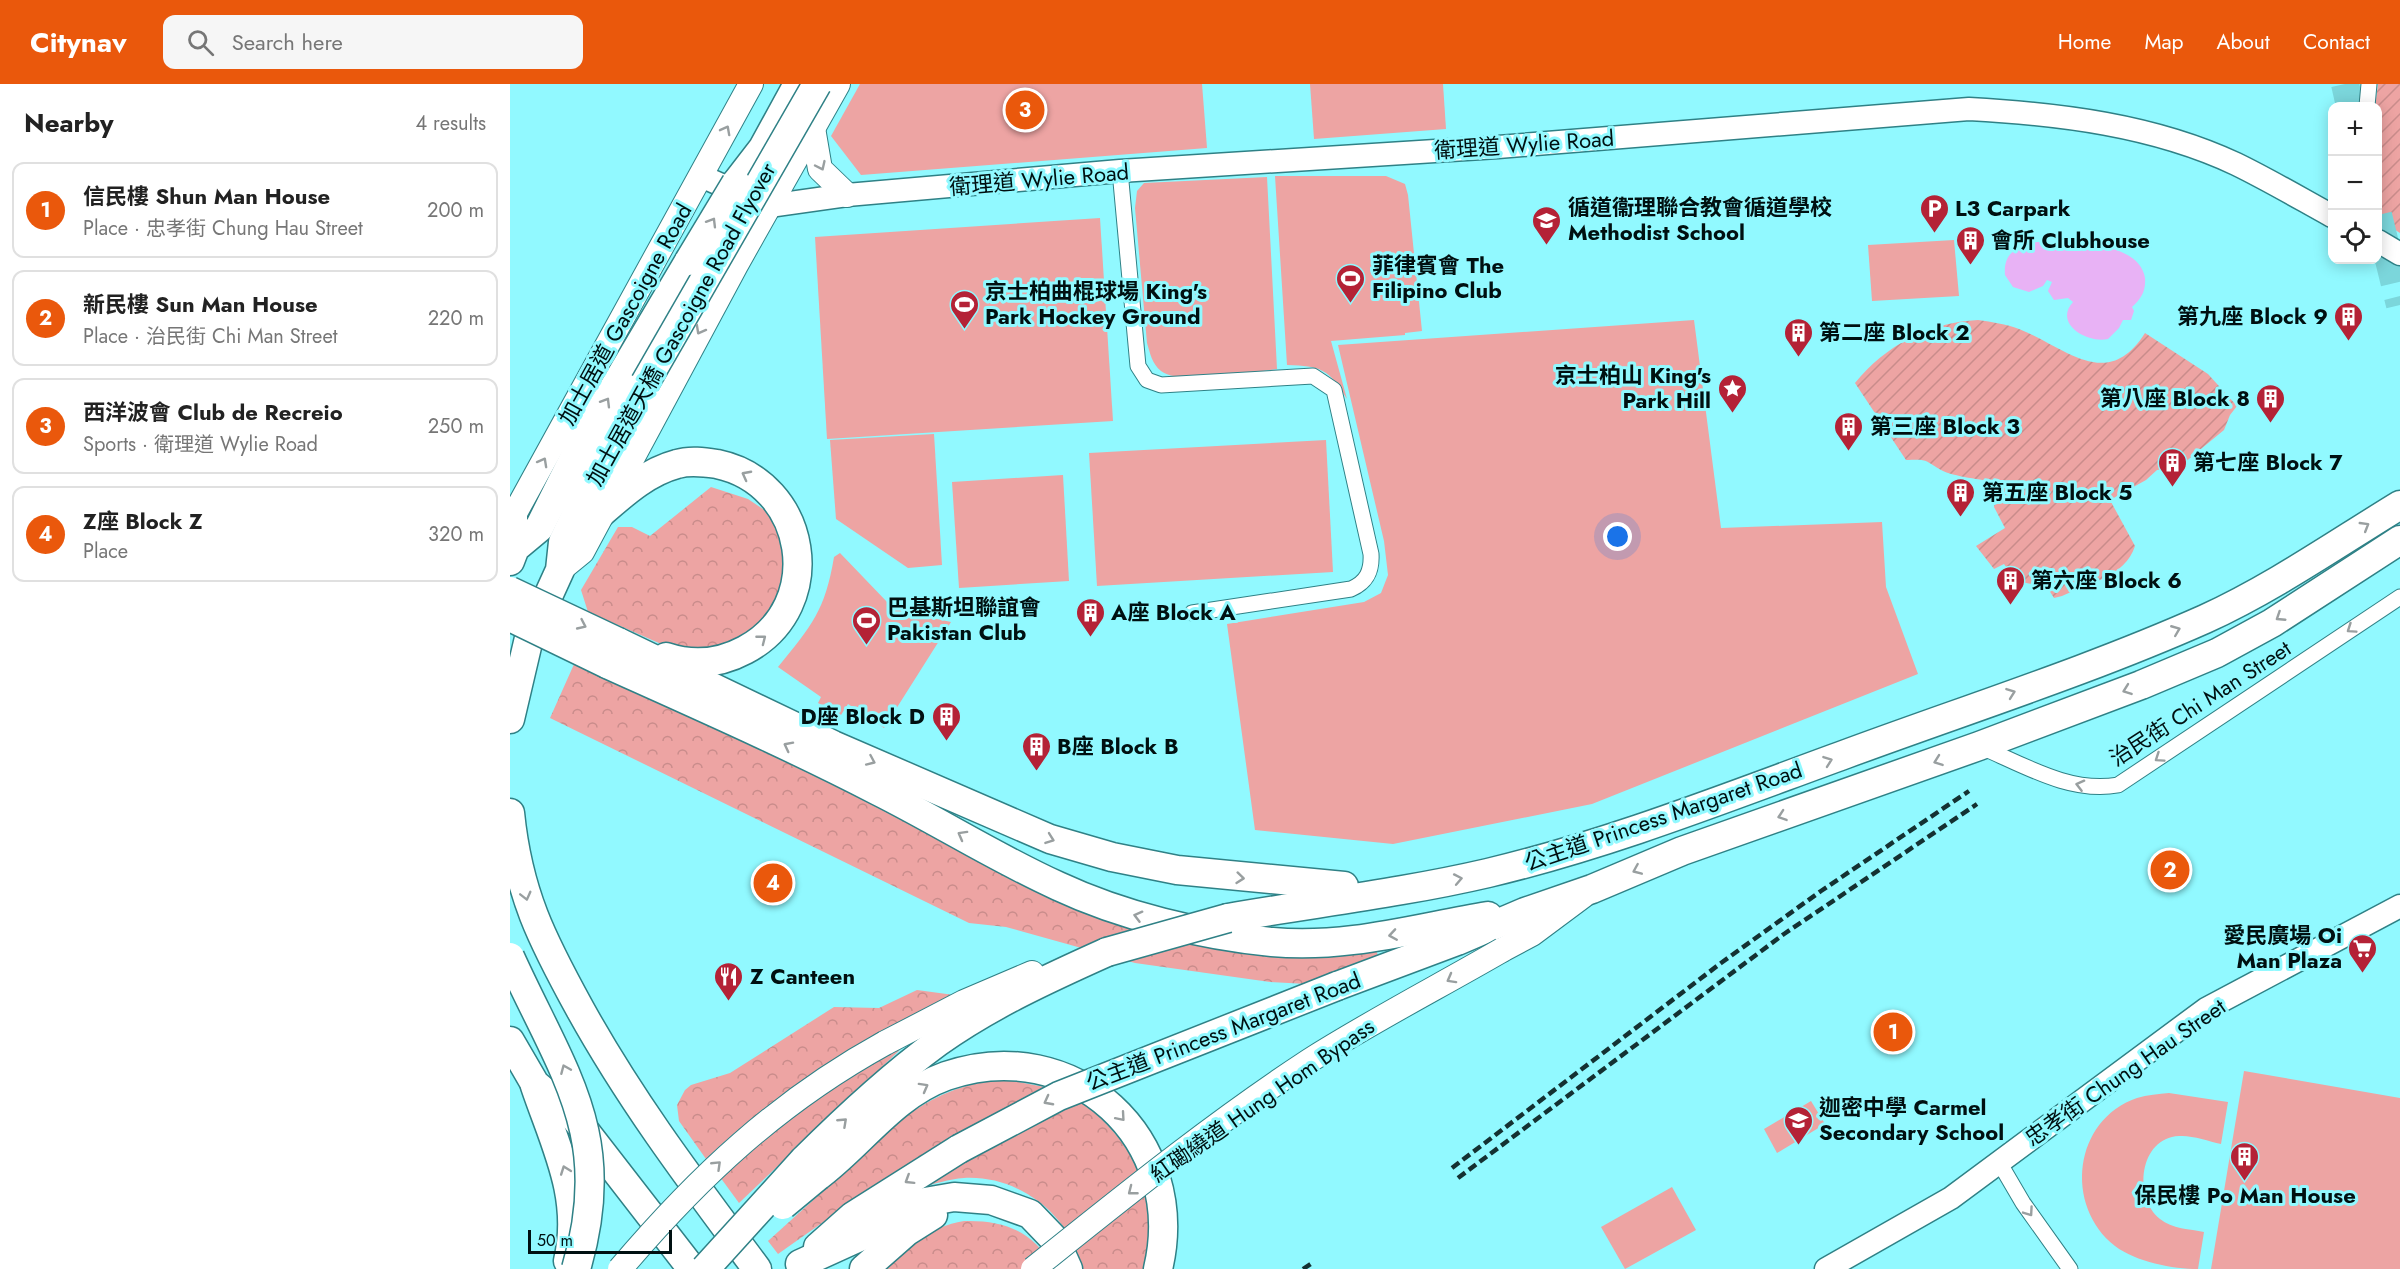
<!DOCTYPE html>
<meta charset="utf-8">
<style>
body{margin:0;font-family:Jost,"Noto Sans TC",sans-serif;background:#f6f6f6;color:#222}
.controls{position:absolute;right:18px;top:18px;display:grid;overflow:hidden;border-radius:12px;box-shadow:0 3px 15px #0003}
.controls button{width:54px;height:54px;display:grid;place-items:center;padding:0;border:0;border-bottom:2px solid #e0e0e0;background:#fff;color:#222;font:30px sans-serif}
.scale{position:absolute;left:18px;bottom:15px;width:144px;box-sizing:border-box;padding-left:6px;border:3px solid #001011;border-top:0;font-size:16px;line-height:21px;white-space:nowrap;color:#001011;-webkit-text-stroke:4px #91f9ff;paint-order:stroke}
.you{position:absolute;left:1108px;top:453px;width:21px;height:21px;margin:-15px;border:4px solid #fff;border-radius:50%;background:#1a73e8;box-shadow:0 0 0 9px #1a73e833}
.badge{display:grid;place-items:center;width:39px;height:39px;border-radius:50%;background:#ea580c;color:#fff;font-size:20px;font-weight:700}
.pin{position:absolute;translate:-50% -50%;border:3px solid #fff;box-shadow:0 2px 6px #0006}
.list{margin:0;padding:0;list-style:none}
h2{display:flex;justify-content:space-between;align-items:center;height:78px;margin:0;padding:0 24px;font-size:26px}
h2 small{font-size:20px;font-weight:400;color:#767676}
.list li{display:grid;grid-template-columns:39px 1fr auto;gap:18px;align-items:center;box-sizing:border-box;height:96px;margin:0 12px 12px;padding:0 12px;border:2px solid #e0e0e0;border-radius:12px}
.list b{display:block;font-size:22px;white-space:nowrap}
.list p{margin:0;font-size:20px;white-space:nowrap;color:#767676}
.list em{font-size:20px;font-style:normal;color:#767676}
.icon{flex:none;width:33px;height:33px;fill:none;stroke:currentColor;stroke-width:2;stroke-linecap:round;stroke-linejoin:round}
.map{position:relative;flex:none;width:1890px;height:1185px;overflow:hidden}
header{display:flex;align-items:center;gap:36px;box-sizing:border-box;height:84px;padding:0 30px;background:#ea580c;color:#fff}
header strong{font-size:28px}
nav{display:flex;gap:33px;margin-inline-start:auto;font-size:21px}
.search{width:420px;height:54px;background:#f6f6f6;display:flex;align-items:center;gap:15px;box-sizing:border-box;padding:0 21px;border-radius:12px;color:#767676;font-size:22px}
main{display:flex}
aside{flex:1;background:#fff}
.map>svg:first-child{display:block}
</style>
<header>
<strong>Citynav</strong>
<div class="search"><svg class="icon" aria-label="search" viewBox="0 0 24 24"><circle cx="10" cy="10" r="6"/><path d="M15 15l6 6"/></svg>Search here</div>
<nav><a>Home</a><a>Map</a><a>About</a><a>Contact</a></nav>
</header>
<main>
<aside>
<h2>Nearby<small>4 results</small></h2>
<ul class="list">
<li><span class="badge">1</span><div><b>信民樓 Shun Man House</b><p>Place · 忠孝街 Chung Hau Street</p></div><em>200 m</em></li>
<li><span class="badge">2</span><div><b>新民樓 Sun Man House</b><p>Place · 治民街 Chi Man Street</p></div><em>220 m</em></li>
<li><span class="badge">3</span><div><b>西洋波會 Club de Recreio</b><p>Sports · 衛理道 Wylie Road</p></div><em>250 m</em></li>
<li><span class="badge">4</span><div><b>Z座 Block Z</b><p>Place</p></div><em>320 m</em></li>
</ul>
</aside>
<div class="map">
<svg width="1890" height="1185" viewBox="0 0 1890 1185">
<defs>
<pattern id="forest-crowns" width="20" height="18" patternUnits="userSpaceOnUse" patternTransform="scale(1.5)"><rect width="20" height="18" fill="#eda4a3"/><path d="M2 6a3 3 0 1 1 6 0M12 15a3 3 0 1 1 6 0" fill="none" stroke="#c98c8b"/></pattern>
<pattern id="garden-furrows" width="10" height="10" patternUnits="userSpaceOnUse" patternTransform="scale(1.5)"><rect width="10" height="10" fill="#eda4a3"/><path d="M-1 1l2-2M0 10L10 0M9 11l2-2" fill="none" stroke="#c98c8b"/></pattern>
</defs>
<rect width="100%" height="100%" fill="#91f9ff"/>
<g fill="url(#forest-crowns)">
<polygon points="201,403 238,415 262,431 278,483 263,537 218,568 158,563 78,528 71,506 108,443 122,443 140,452"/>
<polygon points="65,578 256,663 543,813 866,865 868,872 797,900 760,898 625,879 496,843 459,839 40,634"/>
<path d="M407,906l37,5c-91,46 -173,92 -248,164l-27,-38 -2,-16 8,-15 6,-5 39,-12 104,-66 45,1z"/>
<polygon points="393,963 229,1119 210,1093 278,1034 354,984"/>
<path d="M498,996l42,8 -204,118 -68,48 -10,-13 138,-125c33,-23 63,-35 102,-36z"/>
<path d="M569,1017c58,40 81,99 64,168h-61c-11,-54 -63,-94 -118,-91 -15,1 -30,6 -45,10l45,-29z"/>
<path d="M454,1137c43,-1 69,11 91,48h-173c26,-23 47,-42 82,-48z"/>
</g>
<g fill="#eda4a3">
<polygon points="350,0 692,0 697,64 351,91 321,52"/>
<polygon points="800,0 933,0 936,45 804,55"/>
<path d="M765,92h111l19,8 3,11 14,136 -17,2v2l-74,6 16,58c-18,-30 -26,-33 -60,-34z"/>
<path d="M757,93l10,192c-25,3 -96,17 -116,2 -9,-7 -11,-18 -14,-28l-12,-135 2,-17 7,-8z"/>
<polygon points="590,134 603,337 317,355 305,153"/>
<polygon points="1444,156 1449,212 1362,217 1358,161"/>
<polygon points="1184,236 1211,444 1372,438 1376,503 1408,590 1082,720 883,760 745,746 717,540 854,518 871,509 878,491 874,457 828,261"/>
<polygon points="424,350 432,481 398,484 326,435 320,356"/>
<polygon points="816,356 823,488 587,502 579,369"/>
<polygon points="553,391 559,497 449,504 442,398"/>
<path d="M330,469l48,50 16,9 47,10 -67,106 -36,-24 -7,11 -23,-12 3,-6 -43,-30c34,-42 47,-56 56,-110z"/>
<polygon points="1734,987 1890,1014 1890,1185 1701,1185"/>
<path d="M1659,1009l59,9 -7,42c-13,-3 -29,-9 -42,-8 -40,2 -46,61 -19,83 12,10 30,10 44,13l-6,37c-25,0 -62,-7 -83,-23 -51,-40 -42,-126 22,-148 10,-3 22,-4 32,-5z"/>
<polygon points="1301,1017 1315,1040 1267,1069 1254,1045"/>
<polygon points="1162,1103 1186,1146 1115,1185 1091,1143"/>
</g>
<g fill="url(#garden-furrows)">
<polygon points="1868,0 1890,0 1890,149 1868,135 1868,22 1865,22"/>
<path d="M1468,236c14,2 28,4 41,9 46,18 88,64 126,4l63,41 29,32 -7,9 -6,15 -45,37 -22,3 -11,10 -36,20 25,46c-10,31 -46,37 -73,50l-8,2 -7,-11 -31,-6 -12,-17 -10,5 -18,-23 29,-18 -11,-21 3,-24c-15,-4 -43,-6 -56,-13 -17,-10 -13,-11 -35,-10l-51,-77c30,-37 74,-61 123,-63z"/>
</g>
<path fill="#e8b2f5" d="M1527,158c29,-1 102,-2 108,36 1,13 -4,21 -13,29l2,4 -3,9h-8l-4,8 -11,11c-20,5 -55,-15 -35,-37l-5,-4 -14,2 -6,-9 4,-9 -5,-2 -4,6 -14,6 -16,-5 -8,-12c-2,-23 13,-29 32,-33z"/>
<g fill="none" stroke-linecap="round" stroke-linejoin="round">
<g stroke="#7bd6db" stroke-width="28" stroke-dasharray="28 14" stroke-linecap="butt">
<polyline points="1835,0 1840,22"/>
<polyline points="1868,131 1890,221"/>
</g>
<defs>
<g id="street">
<polyline points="1857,22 1859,0"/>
<path d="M610,87l18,195 9,14 14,5 152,-9 21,14 37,164c1,17 -4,28 -20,35l-159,24"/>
<path d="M1469,662c43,18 91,48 139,39l282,-188"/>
<polyline points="1489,1078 1513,1119 1560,1185"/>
</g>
<g id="secondary">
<path d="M191,92l68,30 78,-11 273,-24 378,-24 471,-38c90,5 184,16 267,55 33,16 65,35 96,52"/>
<polyline points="1868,157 1890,170"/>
<polyline points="1316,1185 1441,1114 1696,925 1890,822"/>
</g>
<g id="primary">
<polyline points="303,44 310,85 337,111"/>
<polyline points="5,464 5,429 241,0"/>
<polyline points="50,486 72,468 226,181 328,0"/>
<polyline points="992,866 1022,850 1073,812"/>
<polyline points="375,959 454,918 522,889"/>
</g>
<g id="highway">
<polyline points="226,99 253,64 288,0"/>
<path d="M91,429c23,-20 46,-41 76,-49 13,-4 27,-2 40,0 91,19 111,142 28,186 -26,14 -52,16 -79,7"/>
<polyline points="0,477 5,464 29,444 73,356 179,177"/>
<polyline points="108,558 323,661 540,755 602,773 667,786 834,802"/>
<path d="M97,580c91,41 182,81 271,127 60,30 118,67 180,95 64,30 143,49 214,56 74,7 144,-14 216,-26"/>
<polyline points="0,635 19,554 50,486 53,458 95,370 135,299"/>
<path d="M0,729c8,80 32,127 70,196 52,94 113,174 177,260"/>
<path d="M718,834c86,-15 174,-25 260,-45 122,-29 240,-76 358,-119 119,-44 242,-83 359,-135 68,-31 131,-75 195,-114"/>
<polyline points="827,902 947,857 1015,828 1082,805 1172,767 1469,662 1631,601 1707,569 1762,539 1890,456"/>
<polyline points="0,957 25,1000 65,1034 182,1185"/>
<path d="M25,1002c20,59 48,111 33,175"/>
<path d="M294,1076c42,-42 86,-83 134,-118 52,-37 111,-64 169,-90"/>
<path d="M308,1092c43,-32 75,-81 128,-100 127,-44 243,63 212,193"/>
<polyline points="308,1163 343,1132 449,1065"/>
<polyline points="290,1180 356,1150 415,1118 444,1113 481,1116 520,1130 545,1156 558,1185"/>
<polyline points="354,1185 396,1148 423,1131"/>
</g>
</defs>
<use href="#street" stroke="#2f8186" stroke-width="17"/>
<use href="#secondary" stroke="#2f8186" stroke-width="25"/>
<use href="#primary" stroke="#2f8186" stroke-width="26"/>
<use href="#highway" stroke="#2f8186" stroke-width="31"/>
<use href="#street" stroke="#fff" stroke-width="15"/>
<use href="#secondary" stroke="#fff" stroke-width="22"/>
<use href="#primary" stroke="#fff" stroke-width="24"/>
<use href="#highway" stroke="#fff" stroke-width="28"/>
<g stroke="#143132" stroke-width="4.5" stroke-dasharray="9 4.5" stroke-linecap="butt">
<polyline points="942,1084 1211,879 1311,807 1459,707"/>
<polyline points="948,1094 1274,850 1467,720"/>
<polyline points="793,1185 802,1179"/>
</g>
<defs>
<g id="primary-bridge">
<path d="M110,1185c79,-93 158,-167 265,-226"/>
<path d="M523,1185c90,-72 180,-145 276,-208 63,-40 129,-74 193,-111"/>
</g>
<g id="highway-bridge">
<polyline points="179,177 226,99"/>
<polyline points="135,299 307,0"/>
<polyline points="0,507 108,558"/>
<polyline points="0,533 97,580"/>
<polyline points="597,868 718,834"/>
<path d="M0,873c52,115 106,178 66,312"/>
<polyline points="449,1065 549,1012 827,902"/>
<polyline points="273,1121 308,1092"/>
<polyline points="195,1185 294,1076"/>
</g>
</defs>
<use href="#primary-bridge" stroke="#2f8186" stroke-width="26" stroke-linecap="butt"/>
<use href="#highway-bridge" stroke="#2f8186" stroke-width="31" stroke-linecap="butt"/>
<use href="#primary-bridge" stroke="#fff" stroke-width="24"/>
<use href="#highway-bridge" stroke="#fff" stroke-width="28"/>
</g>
<defs><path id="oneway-chevron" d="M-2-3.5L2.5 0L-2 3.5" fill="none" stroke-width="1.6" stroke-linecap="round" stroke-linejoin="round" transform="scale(1.5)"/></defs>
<g stroke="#999fa0">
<use href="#oneway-chevron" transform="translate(216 46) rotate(-62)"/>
<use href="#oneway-chevron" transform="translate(311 82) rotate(65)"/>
<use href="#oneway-chevron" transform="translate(202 138) rotate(-59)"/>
<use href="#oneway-chevron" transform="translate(190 246) rotate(119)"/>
<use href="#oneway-chevron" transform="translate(96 318) rotate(-59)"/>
<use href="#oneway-chevron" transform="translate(33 378) rotate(-61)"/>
<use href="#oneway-chevron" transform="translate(236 391) rotate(-152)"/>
<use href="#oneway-chevron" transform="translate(1855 442) rotate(-31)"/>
<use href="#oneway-chevron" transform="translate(1770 533) rotate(147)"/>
<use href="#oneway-chevron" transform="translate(72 541) rotate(25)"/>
<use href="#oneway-chevron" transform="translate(1841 545) rotate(146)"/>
<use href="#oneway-chevron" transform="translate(1666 546) rotate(-22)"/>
<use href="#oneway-chevron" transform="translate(252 555) rotate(-38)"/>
<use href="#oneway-chevron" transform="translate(1617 606) rotate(160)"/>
<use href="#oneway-chevron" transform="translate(1501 609) rotate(-20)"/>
<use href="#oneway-chevron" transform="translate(278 662) rotate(-153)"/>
<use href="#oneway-chevron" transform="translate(1649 674) rotate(146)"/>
<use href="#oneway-chevron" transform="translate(361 677) rotate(24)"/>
<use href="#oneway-chevron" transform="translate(1318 677) rotate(-20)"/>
<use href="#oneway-chevron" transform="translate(1428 677) rotate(160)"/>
<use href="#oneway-chevron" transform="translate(1570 701) rotate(-166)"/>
<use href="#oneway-chevron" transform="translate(1272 732) rotate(161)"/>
<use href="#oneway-chevron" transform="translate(452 751) rotate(-151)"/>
<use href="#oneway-chevron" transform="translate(540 755) rotate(20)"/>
<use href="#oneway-chevron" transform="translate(1127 786) rotate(157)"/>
<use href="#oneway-chevron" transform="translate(730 794) rotate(6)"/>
<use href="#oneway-chevron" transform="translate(948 795) rotate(-11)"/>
<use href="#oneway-chevron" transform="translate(16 812) rotate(76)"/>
<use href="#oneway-chevron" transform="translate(628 832) rotate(-165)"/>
<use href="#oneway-chevron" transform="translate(883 851) rotate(171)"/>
<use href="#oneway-chevron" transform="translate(941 895) rotate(151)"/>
<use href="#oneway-chevron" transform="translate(55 985) rotate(-113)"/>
<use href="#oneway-chevron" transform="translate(414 1003) rotate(-29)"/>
<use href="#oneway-chevron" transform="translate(538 1017) rotate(152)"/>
<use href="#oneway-chevron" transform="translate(611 1033) rotate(49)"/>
<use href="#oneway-chevron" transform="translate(333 1038) rotate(-43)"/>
<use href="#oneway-chevron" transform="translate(207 1081) rotate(-44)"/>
<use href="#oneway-chevron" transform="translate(55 1086) rotate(-110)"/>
<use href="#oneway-chevron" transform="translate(399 1096) rotate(148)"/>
<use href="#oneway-chevron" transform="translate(622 1107) rotate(142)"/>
<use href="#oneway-chevron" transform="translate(1519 1128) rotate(55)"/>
</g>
<defs>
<symbol id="parking-pin" viewBox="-11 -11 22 30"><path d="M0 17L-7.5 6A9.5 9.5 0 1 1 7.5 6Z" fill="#b42236" stroke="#91f9ff"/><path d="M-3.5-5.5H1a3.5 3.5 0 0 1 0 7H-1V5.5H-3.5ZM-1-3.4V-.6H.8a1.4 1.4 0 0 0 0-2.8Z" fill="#fff"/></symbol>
<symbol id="school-pin" viewBox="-11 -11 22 30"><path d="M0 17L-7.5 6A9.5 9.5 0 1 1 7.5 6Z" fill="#b42236" stroke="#91f9ff"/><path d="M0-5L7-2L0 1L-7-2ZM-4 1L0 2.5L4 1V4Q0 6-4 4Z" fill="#fff"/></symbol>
<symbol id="building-pin" viewBox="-11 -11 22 30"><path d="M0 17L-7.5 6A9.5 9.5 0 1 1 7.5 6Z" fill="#b42236" stroke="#91f9ff"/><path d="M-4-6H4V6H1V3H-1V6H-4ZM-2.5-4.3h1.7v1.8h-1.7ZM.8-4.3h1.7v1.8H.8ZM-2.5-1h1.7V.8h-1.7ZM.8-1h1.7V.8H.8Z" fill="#fff"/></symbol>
<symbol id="stadium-pin" viewBox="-11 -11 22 30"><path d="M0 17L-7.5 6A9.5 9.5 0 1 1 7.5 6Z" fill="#b42236" stroke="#91f9ff"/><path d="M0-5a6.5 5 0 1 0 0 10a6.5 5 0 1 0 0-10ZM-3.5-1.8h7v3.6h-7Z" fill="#fff"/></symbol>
<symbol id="sight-pin" viewBox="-11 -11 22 30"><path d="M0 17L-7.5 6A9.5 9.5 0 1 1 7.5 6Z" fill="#b42236" stroke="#91f9ff"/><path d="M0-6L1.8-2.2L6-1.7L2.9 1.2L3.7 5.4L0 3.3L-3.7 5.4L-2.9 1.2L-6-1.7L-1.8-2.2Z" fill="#fff"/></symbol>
<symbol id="supermarket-pin" viewBox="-11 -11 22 30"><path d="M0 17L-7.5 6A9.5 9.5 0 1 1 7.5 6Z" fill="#b42236" stroke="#91f9ff"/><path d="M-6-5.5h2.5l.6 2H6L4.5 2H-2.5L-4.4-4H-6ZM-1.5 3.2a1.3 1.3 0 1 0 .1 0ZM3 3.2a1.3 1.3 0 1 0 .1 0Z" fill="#fff"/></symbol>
<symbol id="restaurant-pin" viewBox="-11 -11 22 30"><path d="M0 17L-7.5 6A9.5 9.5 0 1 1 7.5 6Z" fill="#b42236" stroke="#91f9ff"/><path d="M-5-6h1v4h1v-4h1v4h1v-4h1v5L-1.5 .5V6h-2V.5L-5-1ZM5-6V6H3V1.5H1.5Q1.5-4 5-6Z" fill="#fff"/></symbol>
</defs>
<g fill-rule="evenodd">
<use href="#parking-pin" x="1408" y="108" width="33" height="45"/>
<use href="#school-pin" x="1020" y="120" width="33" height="45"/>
<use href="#building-pin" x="1444" y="140" width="33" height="45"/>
<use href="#stadium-pin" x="824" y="178" width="33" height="45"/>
<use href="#stadium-pin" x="438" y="204" width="33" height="45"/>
<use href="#building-pin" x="1822" y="216" width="33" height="45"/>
<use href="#building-pin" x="1272" y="232" width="33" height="45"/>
<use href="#sight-pin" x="1206" y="288" width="33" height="45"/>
<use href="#building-pin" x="1744" y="298" width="33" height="45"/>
<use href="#building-pin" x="1322" y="326" width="33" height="45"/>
<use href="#building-pin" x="1646" y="362" width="33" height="45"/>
<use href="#building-pin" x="1434" y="392" width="33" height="45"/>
<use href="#building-pin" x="1484" y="480" width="33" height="45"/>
<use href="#building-pin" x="564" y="512" width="33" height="45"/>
<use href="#stadium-pin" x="340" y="520" width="33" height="45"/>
<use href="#building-pin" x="420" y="616" width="33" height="45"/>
<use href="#building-pin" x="510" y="646" width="33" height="45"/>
<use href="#supermarket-pin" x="1836" y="848" width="33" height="45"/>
<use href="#restaurant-pin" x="202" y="876" width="33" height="45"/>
<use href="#school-pin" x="1272" y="1020" width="33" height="45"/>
<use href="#building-pin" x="1718" y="1056" width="33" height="45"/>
</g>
<g text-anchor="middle" stroke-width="6" stroke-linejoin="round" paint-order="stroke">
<g font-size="22" fill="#001011" stroke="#91f9ff">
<text transform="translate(1014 60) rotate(-4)" y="8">衛理道 Wylie Road</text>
<text transform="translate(529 95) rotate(-5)" y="8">衛理道 Wylie Road</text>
<text transform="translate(115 230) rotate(-61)" y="8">加士居道 Gascoigne Road</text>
<text transform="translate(171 240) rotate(-61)" y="8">加士居道天橋 Gascoigne Road Flyover</text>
<text transform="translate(1690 619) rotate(-33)" y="8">治民街 Chi Man Street</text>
<text transform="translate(1153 732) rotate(-19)" y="8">公主道 Princess Margaret Road</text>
<text transform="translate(713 947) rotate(-21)" y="8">公主道 Princess Margaret Road</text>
<text transform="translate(1615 988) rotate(-35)" y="8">忠孝街 Chung Hau Street</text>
<text transform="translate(752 1016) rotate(-35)" y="8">紅磡繞道 Hung Hom Bypass</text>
</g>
<g font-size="22" font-weight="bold" fill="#001011" stroke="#91f9ff" text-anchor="start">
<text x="1058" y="131">循道衞理聯合教會循道學校<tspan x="1058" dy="25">Methodist School</tspan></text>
<text x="1445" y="132">L3 Carpark</text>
<text x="1481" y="164">會所 Clubhouse</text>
<text x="862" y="189">菲律賓會 The<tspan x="862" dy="25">Filipino Club</tspan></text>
<text x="475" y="215">京士柏曲棍球場 King's<tspan x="475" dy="25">Park Hockey Ground</tspan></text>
<text x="1818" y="240" text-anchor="end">第九座 Block 9</text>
<text x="1309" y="256">第二座 Block 2</text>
<text x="1201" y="299" text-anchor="end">京士柏山 King's<tspan x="1201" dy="25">Park Hill</tspan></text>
<text x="1740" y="322" text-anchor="end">第八座 Block 8</text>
<text x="1360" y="350">第三座 Block 3</text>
<text x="1683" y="386">第七座 Block 7</text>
<text x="1472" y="416">第五座 Block 5</text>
<text x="1521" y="504">第六座 Block 6</text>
<text x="377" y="531">巴基斯坦聯誼會<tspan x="377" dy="25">Pakistan Club</tspan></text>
<text x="601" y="536">A座 Block A</text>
<text x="415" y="640" text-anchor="end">D座 Block D</text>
<text x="547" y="670">B座 Block B</text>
<text x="1832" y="859" text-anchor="end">愛民廣場 Oi<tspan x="1832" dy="25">Man Plaza</tspan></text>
<text x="240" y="900">Z Canteen</text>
<text x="1309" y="1031">迦密中學 Carmel<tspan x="1309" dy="25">Secondary School</tspan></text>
<text x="1735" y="1119" text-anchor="middle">保民樓 Po Man House</text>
</g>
</g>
</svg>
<div class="controls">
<button>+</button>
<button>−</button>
<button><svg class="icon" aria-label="locate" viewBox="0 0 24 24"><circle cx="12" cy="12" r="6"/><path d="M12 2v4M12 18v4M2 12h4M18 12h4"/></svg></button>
</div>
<div class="scale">50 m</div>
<div class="you"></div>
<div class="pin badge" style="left:1383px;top:948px">1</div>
<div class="pin badge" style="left:1660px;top:786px">2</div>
<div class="pin badge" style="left:515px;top:26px">3</div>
<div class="pin badge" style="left:263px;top:799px">4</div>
</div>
</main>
